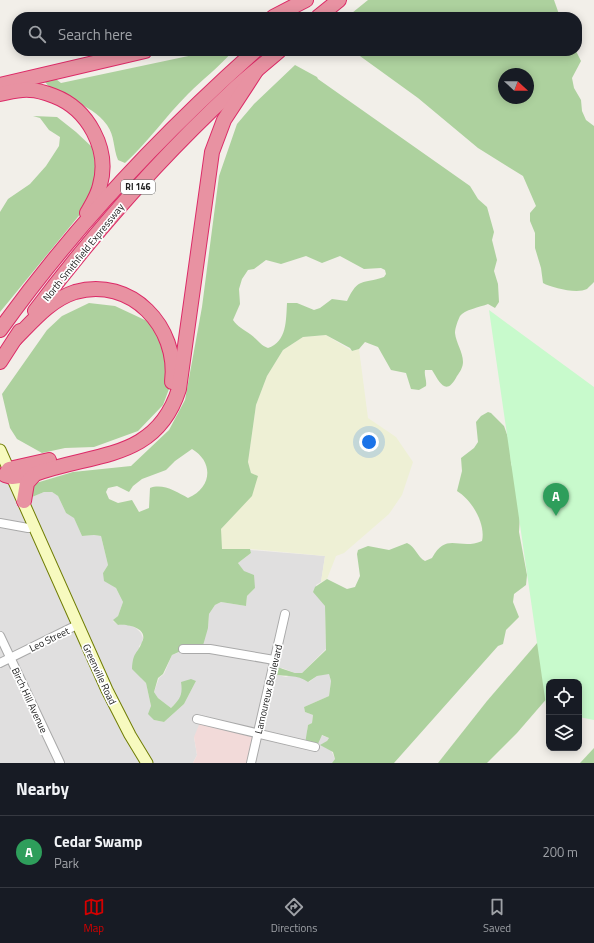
<!DOCTYPE html>
<style>
body{margin:0;font-family:"Titillium Web",sans-serif;background:#20242c;color:#f1f3f6}
.controls{position:absolute;right:12px;bottom:12px;display:grid;overflow:hidden;border-radius:8px;box-shadow:0 2px 10px #0003}
.controls button{width:36px;height:36px;display:grid;place-items:center;padding:0;border:0;border-bottom:1px solid #363941;background:#171b24;color:#f1f3f6;font:20px sans-serif}
.compass{position:absolute;left:498px;top:68px;width:36px;height:36px;border-radius:50%;background:#171b24;box-shadow:0 2px 10px #0003;rotate:111deg}
.you{position:absolute;left:369px;top:442px;width:14px;height:14px;margin:-10px;border:3px solid #fff;border-radius:50%;background:#1a73e8;box-shadow:0 0 0 6px #1a73e833}
.badge{display:grid;place-items:center;width:26px;height:26px;border-radius:50%;background:#d40000;color:#fff;font-size:13px;font-weight:700}
.pin{position:absolute;translate:-50% -33px;filter:drop-shadow(0 1px 2px #0008)}
.pin::after{content:'';position:absolute;top:21px;width:14px;height:12px;background:inherit;clip-path:polygon(0 0,100% 0,50% 100%)}
.list{margin:0;padding:0;list-style:none}
h2{display:flex;justify-content:space-between;align-items:center;height:52px;margin:0;padding:0 16px;font-size:17px}
h2 small{font-size:13px;font-weight:400;color:#9ea1a6}
.list li{display:grid;grid-template-columns:26px 1fr auto;gap:12px;align-items:center;box-sizing:border-box;height:72px;padding:0 16px;border-top:1px solid #363941}
.list b{display:block;font-size:15px;white-space:nowrap}
.list p{margin:0;font-size:13px;white-space:nowrap;color:#9ea1a6}
.list em{font-size:13px;font-style:normal;color:#9ea1a6}
.icon{flex:none;width:22px;height:22px;fill:none;stroke:currentColor;stroke-width:2;stroke-linecap:round;stroke-linejoin:round}
.map{position:relative;flex:none;width:594px;height:763px;overflow:hidden}
.search{position:absolute;background:#171b24;box-shadow:0 2px 10px #0003;left:12px;right:12px;top:12px;height:44px;display:flex;align-items:center;gap:10px;box-sizing:border-box;padding:0 14px;border-radius:16px;color:#9ea1a6;font-size:15px}
.sheet{height:124px;background:#171b24}
nav{display:flex;justify-content:space-around;align-items:center;box-sizing:border-box;height:56px;border-top:1px solid #363941;background:#171b24;font-size:11px;color:#9ea1a6}
nav a{display:grid;justify-items:center;gap:2px}
nav .on{color:#d40000}
.map>svg:first-child{display:block}
</style>
<div class="map">
<svg width="594" height="763" viewBox="0 0 594 763">
<rect width="100%" height="100%" fill="#f2efe9"/>
<polygon fill="#e0dfdf" points="0,463 25,500 44,492 52,492 58,496 66,513 74,517 82,536 94,535 101,536 108,565 103,573 109,583 116,588 123,602 118,616 113,621 118,625 126,624 136,628 141,633 143,638 142,643 139,646 141,678 146,683 154,720 164,722 184,704 196,681 171,708 158,698 154,692 159,678 164,674 172,655 183,650 208,628 209,614 215,605 221,602 246,606 247,596 255,588 238,563 251,553 250,550 325,556 321,582 316,585 325,606 326,649 302,673 295,673 282,668 273,674 286,677 291,675 301,676 309,682 317,676 329,673 331,681 329,696 304,707 305,712 313,715 312,723 308,725 307,730 329,738 327,741 335,759 332,763 252,763 194,737 197,755 193,763 0,763"/>
<polygon fill="#f2dad9" points="201,720 258,733 252,763 193,763 197,755 194,737"/>
<polygon fill="#eef0d5" points="326,335 352,351 359,349 368,418 396,437 413,462 402,495 389,514 344,553 336,556 327,579 321,582 325,556 250,549 221,549 221,529 235,514 251,473 248,462 256,405 267,376 283,350 303,337"/>
<g fill="#add19e" fill-rule="evenodd">
<polygon points="368,0 554,0 560,17 347,17"/>
<path d="M212,51h21c-14,16 -30,28 -45,43 -22,22 -40,48 -63,69l-7,-3c-5,-12 -3,-24 -11,-35 -17,-24 -48,-24 -62,-43l7,-6 9,7z"/>
<path d="M353,51h223l5,10 -9,17 2,10 7,12 1,11 4,9 8,6v156c-2,2 -5,5 -7,7 -10,5 -35,-1 -44,-6l-2,-15 -6,-20v-15l-5,-12v-8l6,-7 -13,-30 -45,-28 -60,-50zM504,74h24v24h-24z"/>
<path d="M295,65l22,12 1,2 152,107 8,13 9,8 7,25 -2,8 5,20 -3,11 4,13 1,18 -4,6 -7,-4c-8,3 -24,6 -28,12 -2,4 -5,12 -5,17 1,10 8,19 8,29 0,5 -3,10 -6,14 -11,21 -17,7 -25,-6h-7c-1,6 2,10 1,16l-7,4 -8,-1 -5,-16 -15,-3 -13,-23 -13,-5 -6,7 -7,2 -2,-3 -24,-13 -23,2 -20,13 -16,26 -11,29 -8,57 3,11 7,3 -6,20 -31,33 1,20h28l1,4 -13,10 6,8 10,4 1,13 -8,8 -1,10 -25,-4 -6,3 -6,9 -1,14 -6,21 -19,1 -11,5 -9,19 -5,4 -4,14 4,6 13,10c9,-9 12,-13 10,-26l10,-3 5,2 -12,23 -20,18 -10,-2 -6,-6 3,-8 -5,-23 -14,-14c1,-18 5,-14 10,-27 7,-14 -15,-18 -24,-17l-5,-5 5,-4 5,-14 -7,-14 -12,-7 -1,-8 5,-8 -7,-29 -7,-1 -12,1 -8,-18 -8,-5 -8,-17 -6,-4h-8l-19,8 -2,-2 13,-15 37,-11 58,-6 38,-36 16,-30 17,-93 17,-131 18,-52 17,-20zM306,256l16,7 18,-7 24,13 17,-1 4,2 1,4 -2,3c-22,8 -25,-1 -37,24l-15,-2 -12,9 -6,2 -17,-7h-10c-1,17 0,39 -19,45 -8,-3 -11,-9 -18,-14 -7,-5 -12,-7 -17,-14l7,-16 -1,-15 3,-10 6,-9 6,-1 12,-9 15,4zM192,449c22,13 20,39 -4,49 -11,-6 -25,-15 -38,-10l-1,20 -10,4 -7,-12 -14,3 -9,-4 -3,-7 2,-4 9,-2 12,6 4,-6 9,-7 24,-9 9,-9z"/>
<polygon points="33,116 57,117 76,132 93,148 96,174 91,201 0,312 0,212 8,199 30,184 46,166 59,146 60,137 49,130 40,118"/>
<polygon points="89,303 115,306 147,321 154,328 160,337 172,381 163,405 138,431 94,447 65,448 42,453 17,439 10,428 2,394 47,330 62,316"/>
<path d="M488,412l3,1 13,13 6,17 1,20 10,35 -2,34 8,43 -1,10 -12,9 -1,8 6,15 -13,13 -3,14 -5,2 -104,117h-62l3,-4 -2,-7 -13,-7 7,-4 2,-3 -7,-3 -5,11 -12,-2 3,-19 4,-2 1,-8 -8,-3 -1,-5 25,-11 2,-15 -2,-7 -12,2 -9,6c-11,-8 -22,-5 -35,-8l1,-8 21,7h7l24,-23 -1,-44 -12,-14 2,-5 12,-8 20,10 8,-2 5,-11 -3,-22 1,-4 10,-4 21,4 18,-7c9,4 10,14 18,18l7,-3c15,-27 27,-7 50,-17 4,-17 -10,-41 -25,-50l5,-20 -1,-13 13,-10 4,-6 -2,-20 5,-6z"/>
<polygon points="550,628 549,696 517,733 487,763 438,763 487,701"/>
<polygon points="594,748 594,763 580,763"/>
</g>
<polygon fill="#c8facc" points="489,310 594,387 594,720 579,717 579,682 549,682 549,712 547,712"/>
<g fill="none" stroke-linecap="round" stroke-linejoin="round">
<defs>
<g id="minor">
<polyline points="0,523 28,528"/>
<polyline points="0,636 60,763"/>
<polyline points="183,649 210,649 274,660"/>
<polyline points="0,663 77,625"/>
<polyline points="197,719 315,747"/>
<polyline points="251,763 285,614"/>
</g>
<polyline id="secondary" points="0,450 107,690 130,735 147,763"/>
<g id="motorway">
<polyline points="273,17 306,0"/>
<polyline points="318,17 339,0"/>
<polyline points="0,85 145,51"/>
<path d="M0,94c10,-2 20,-5 30,-4 8,0 16,3 24,6 34,13 56,53 46,89 -2,10 -8,19 -13,28"/>
<path d="M35,311c59,-78 124,-152 196,-219 15,-14 32,-27 48,-41"/>
<path d="M0,330c73,-102 161,-195 255,-279"/>
<path d="M15,339c18,-18 35,-39 60,-47 56,-16 104,35 97,90"/>
<polyline points="0,362 20,331"/>
<polyline points="35,474 12,477 5,475 9,469 49,460"/>
<path d="M24,501l3,-18 8,-9c60,-22 121,-13 144,-85l33,-237 12,-32 32,-49"/>
</g>
</defs>
<use href="#minor" stroke="#a9a9a9" stroke-width="10"/>
<use href="#secondary" stroke="#707d05" stroke-width="13"/>
<use href="#motorway" stroke="#dc2a67" stroke-width="16"/>
<use href="#minor" stroke="#fff" stroke-width="8"/>
<use href="#secondary" stroke="#f7fabf" stroke-width="11"/>
<use href="#motorway" stroke="#e892a2" stroke-width="14"/>
</g>
<g text-anchor="middle" stroke-width="3.5" stroke-linejoin="round" paint-order="stroke">
<rect fill="#fff" stroke="#646464" stroke-width="1" x="121" y="180" width="34" height="14" rx="3"/>
<g font-size="9" font-weight="bold" fill="#222">
<text x="138" y="190">RI 146</text>
</g>
<g font-size="10" fill="#222" stroke="#fff">
<text transform="translate(83 252) rotate(-51)" y="4">North Smithfield Expressway</text>
<text transform="translate(49 639) rotate(-26)" y="4">Leo Street</text>
<text transform="translate(100 674) rotate(65)" y="4">Greenville Road</text>
<text transform="translate(268 689) rotate(-77)" y="4">Lamoureux Boulevard</text>
<text transform="translate(30 700) rotate(65)" y="4">Birch Hill Avenue</text>
</g>
</g>
</svg>
<div class="controls">
<button><svg class="icon" aria-label="locate" viewBox="0 0 24 24"><circle cx="12" cy="12" r="6"/><path d="M12 2v4M12 18v4M2 12h4M18 12h4"/></svg></button>
<button><svg class="icon" aria-label="layers" viewBox="0 0 24 24"><path d="M12 4l9 5-9 5-9-5zM3 14l9 5 9-5"/></svg></button>
</div>
<svg class="compass" viewBox="-18 -18 36 36"><path d="M0-13l5 13h-10z" fill="#e53935"/><path d="M0 13l5-13h-10z" fill="#9ea1a6"/></svg>
<div class="you"></div>
<div class="pin badge" style="left:556px;top:516px;background:#2e9e5b">A</div>
<div class="search"><svg class="icon" aria-label="search" viewBox="0 0 24 24"><circle cx="10" cy="10" r="6"/><path d="M15 15l6 6"/></svg>Search here</div>
</div>
<section class="sheet">
<h2>Nearby<small></small></h2>
<ul class="list">
<li><span class="badge" style="background:#2e9e5b">A</span><div><b>Cedar Swamp</b><p>Park</p></div><em>200 m</em></li>
</ul>
</section>
<nav>
<a class="on"><svg class="icon" aria-label="map" viewBox="0 0 24 24"><path d="M3 6l6-2 6 2 6-2v14l-6 2-6-2-6 2zM9 4v14M15 6v14"/></svg>Map</a>
<a><svg class="icon" aria-label="directions" viewBox="0 0 24 24"><path d="M12 3l9 9-9 9-9-9zM9 14v-3h6M13 9l2 2-2 2"/></svg>Directions</a>
<a><svg class="icon" aria-label="saved" viewBox="0 0 24 24"><path d="M7 4h10v16l-5-4-5 4z"/></svg>Saved</a>
</nav>
